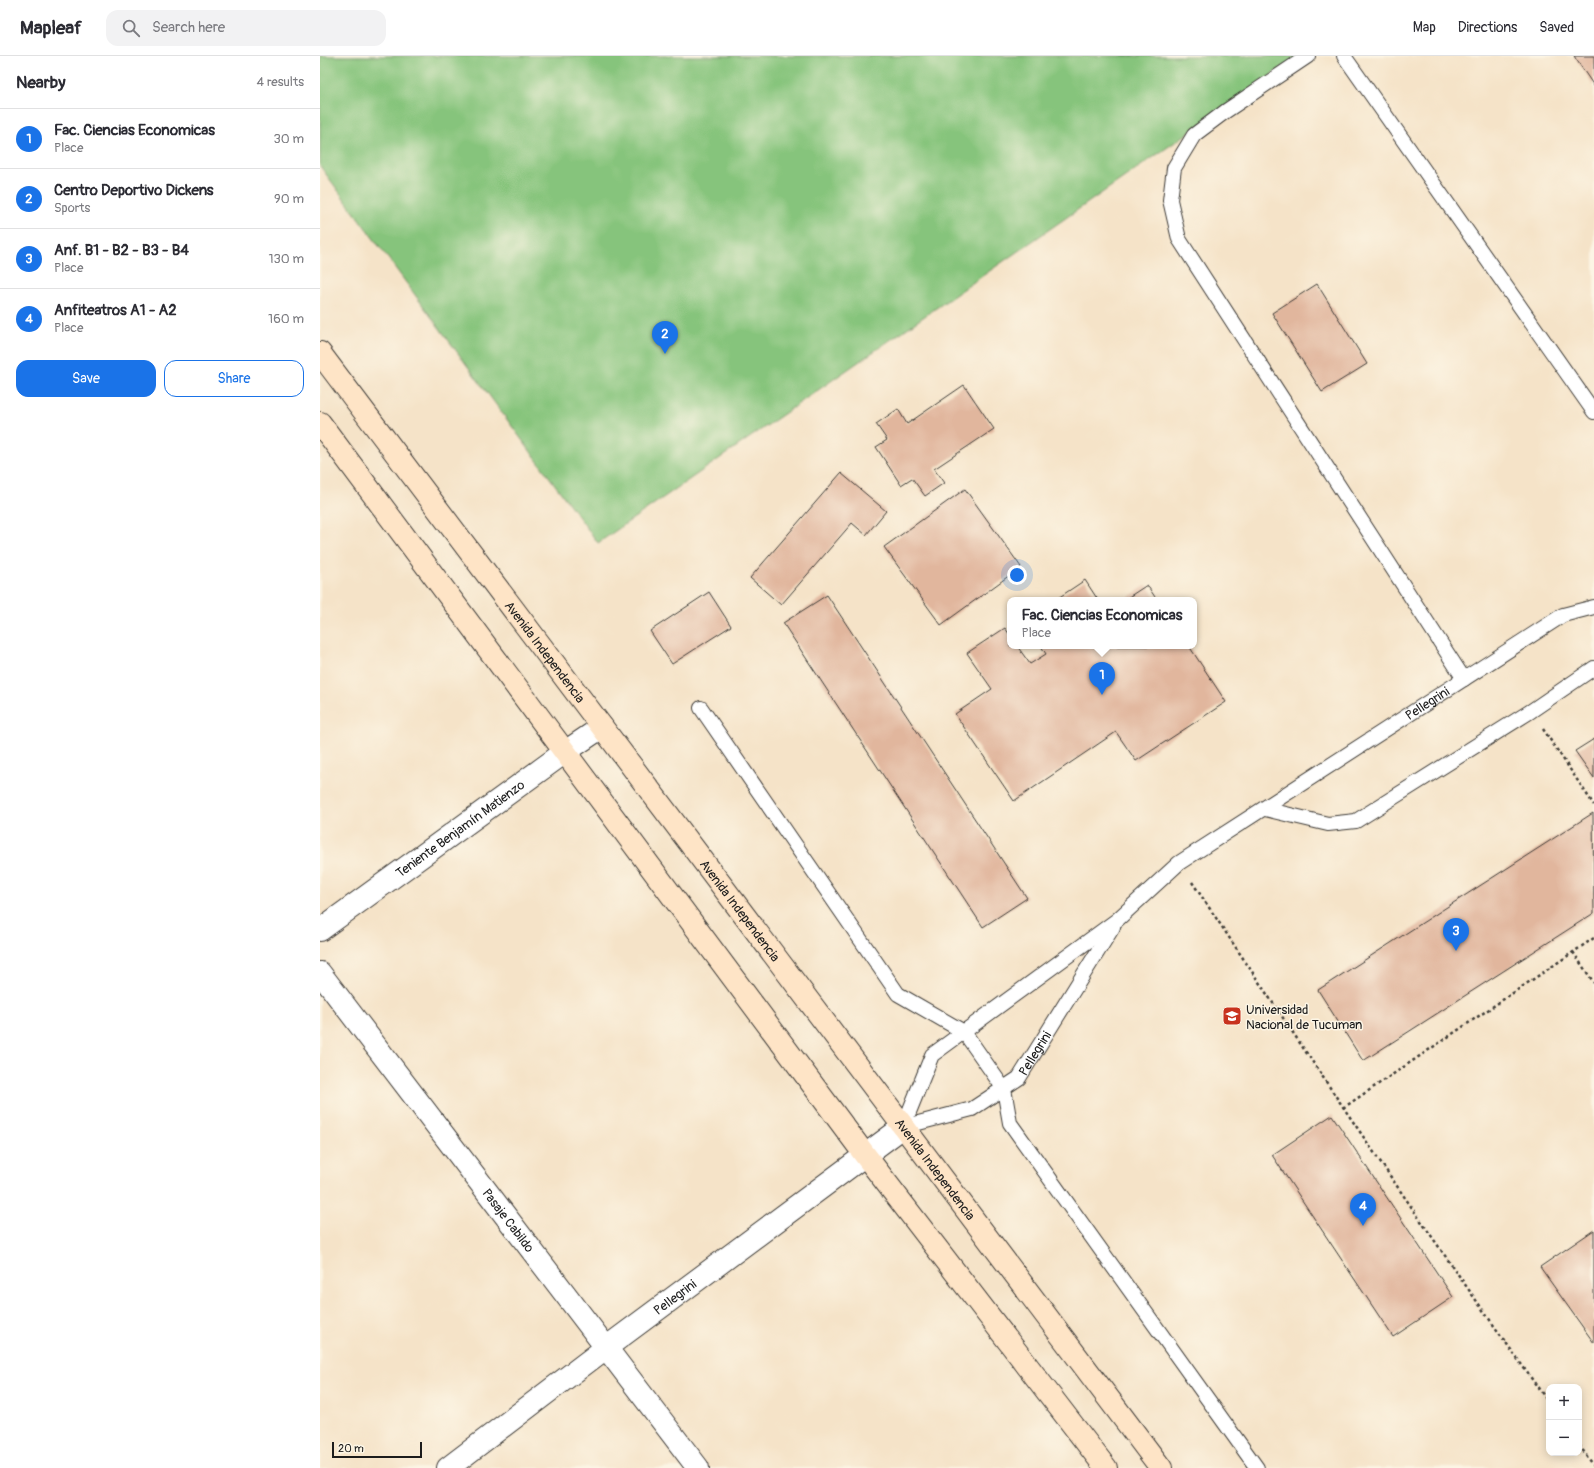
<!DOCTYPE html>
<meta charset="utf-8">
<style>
body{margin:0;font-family:Pangolin,sans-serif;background:#f2f2f3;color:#2b2b33}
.controls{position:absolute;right:12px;bottom:12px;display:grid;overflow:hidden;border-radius:8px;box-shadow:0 2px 10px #0003}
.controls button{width:36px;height:36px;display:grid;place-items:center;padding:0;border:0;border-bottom:1px solid #e1e1e2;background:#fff;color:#2b2b33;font:20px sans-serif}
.scale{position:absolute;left:12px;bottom:10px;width:90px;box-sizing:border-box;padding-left:4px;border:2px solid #1c1c1c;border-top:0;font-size:11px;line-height:14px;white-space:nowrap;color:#1c1c1c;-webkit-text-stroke:3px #fcf5e5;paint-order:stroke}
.you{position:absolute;left:697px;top:519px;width:14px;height:14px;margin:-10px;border:3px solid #fff;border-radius:50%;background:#1a73e8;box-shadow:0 0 0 6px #1a73e833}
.badge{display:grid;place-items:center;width:26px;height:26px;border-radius:50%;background:#1a73e8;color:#fff;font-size:13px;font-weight:700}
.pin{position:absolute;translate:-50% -33px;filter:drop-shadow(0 1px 2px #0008)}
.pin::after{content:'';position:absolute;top:21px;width:14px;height:12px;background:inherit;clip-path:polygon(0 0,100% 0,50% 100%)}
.popup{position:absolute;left:687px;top:541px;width:190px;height:52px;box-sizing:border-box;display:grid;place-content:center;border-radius:8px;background:#fff;filter:drop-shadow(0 1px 3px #0005);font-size:13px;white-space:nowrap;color:#7c7c81}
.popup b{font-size:15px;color:#2b2b33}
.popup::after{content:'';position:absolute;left:50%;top:100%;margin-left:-8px;border:8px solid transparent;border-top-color:#fff}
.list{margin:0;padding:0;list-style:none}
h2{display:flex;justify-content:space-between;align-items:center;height:52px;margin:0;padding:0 16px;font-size:17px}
h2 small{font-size:13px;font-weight:400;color:#7c7c81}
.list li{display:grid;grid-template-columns:26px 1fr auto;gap:12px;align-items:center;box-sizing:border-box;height:60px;padding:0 16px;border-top:1px solid #e1e1e2}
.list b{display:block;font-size:15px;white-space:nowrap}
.list p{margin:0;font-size:13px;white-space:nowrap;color:#7c7c81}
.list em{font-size:13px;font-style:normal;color:#7c7c81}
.actions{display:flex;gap:8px;padding:12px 16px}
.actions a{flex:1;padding:9px 0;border:1px solid #1a73e8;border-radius:12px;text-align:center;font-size:14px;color:#1a73e8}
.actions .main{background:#1a73e8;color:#fff}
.icon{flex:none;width:22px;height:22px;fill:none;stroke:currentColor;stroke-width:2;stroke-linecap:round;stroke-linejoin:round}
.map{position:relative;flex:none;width:1274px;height:1412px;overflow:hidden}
header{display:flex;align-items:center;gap:24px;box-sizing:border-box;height:56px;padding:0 20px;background:#fff;border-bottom:1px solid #e1e1e2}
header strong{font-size:19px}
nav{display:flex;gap:22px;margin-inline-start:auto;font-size:14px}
.search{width:280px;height:36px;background:#f2f2f3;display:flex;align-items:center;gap:10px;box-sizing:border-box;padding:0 14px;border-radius:12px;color:#7c7c81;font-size:15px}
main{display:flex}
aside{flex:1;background:#fff}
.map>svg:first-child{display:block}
</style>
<header>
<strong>Mapleaf</strong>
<div class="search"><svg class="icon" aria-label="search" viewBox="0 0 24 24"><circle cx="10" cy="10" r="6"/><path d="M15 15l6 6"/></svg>Search here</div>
<nav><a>Map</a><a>Directions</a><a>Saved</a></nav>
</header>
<main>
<aside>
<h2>Nearby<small>4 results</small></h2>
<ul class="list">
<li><span class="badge">1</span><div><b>Fac. Ciencias Economicas</b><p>Place</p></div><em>30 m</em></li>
<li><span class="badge">2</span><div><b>Centro Deportivo Dickens</b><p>Sports</p></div><em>90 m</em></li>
<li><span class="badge">3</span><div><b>Anf. B1 - B2 - B3 - B4</b><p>Place</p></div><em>130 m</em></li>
<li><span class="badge">4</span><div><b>Anfiteatros A1 - A2</b><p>Place</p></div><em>160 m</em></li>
</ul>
<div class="actions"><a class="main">Save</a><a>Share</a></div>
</aside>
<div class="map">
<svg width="1274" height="1412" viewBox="0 0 1274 1412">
<rect width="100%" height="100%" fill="#fcf5e5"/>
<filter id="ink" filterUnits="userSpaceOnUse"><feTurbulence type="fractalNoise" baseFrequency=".025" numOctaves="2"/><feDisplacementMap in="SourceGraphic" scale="8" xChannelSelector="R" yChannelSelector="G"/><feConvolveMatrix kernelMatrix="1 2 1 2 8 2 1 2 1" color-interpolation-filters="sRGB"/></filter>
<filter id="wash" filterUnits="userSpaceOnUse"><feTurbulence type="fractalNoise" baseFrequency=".012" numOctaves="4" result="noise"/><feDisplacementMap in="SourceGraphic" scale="16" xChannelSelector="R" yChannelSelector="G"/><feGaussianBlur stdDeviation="0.9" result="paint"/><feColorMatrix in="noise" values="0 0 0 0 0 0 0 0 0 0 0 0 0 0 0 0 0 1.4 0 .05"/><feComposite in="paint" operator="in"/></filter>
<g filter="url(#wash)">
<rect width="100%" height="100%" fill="#f5e3c8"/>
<polygon fill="#86c47b" stroke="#51704c" points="0,0 979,0 278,487 0,110"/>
<g id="blocks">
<g fill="#e1b69d">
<polygon points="1254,0 1274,0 1274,30"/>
<polygon points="997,228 1047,308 1002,336 952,257"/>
<polygon points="644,329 674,373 614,413 624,427 605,440 592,422 581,429 556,391 567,384 556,368 578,353 587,368"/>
<polygon points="521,417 566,455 546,479 532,467 461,549 430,522"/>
<polygon points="645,433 701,511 621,569 564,491"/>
<polygon points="765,524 778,544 735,544"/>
<polygon points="827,529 837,544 804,544"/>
<polygon points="389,536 411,570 352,608 330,575"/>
<polygon points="507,539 707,842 663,871 463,567"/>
<polygon points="685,572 690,579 690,590 697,590 710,608 726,598 721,590 869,590 906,646 816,705 796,676 694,745 635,658 672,633 647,597"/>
<polygon points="1274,683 1274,722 1255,695"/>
<polygon points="1273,757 1274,857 1043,1005 998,934"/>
<polygon points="1012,1059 1133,1241 1073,1281 952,1099"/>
<polygon points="1274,1174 1274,1287 1220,1211"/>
</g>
</g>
</g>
<g filter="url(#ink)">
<use href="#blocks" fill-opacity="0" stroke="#3d3a36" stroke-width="1"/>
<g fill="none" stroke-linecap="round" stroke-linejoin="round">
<defs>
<g id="service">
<polyline points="988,0 906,55 874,79 854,112 850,144 859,183 1144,623"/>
<polyline points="1024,0 1274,356"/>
<polyline points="381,652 578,938 644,976 684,1033 690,1067 937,1412"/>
<polyline points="945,753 1008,768 1036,765 1211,655 1274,612"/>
<path id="s1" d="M583,1071l29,-72 185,-135 62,-57 384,-248 31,-8"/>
<path id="s2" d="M583,1071l69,-18 47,-31 94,-151"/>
</g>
<g id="minor">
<path id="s3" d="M0,874l245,-178 37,-25"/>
<path id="s4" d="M0,917l378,495"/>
<path id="s5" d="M128,1412l159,-121 296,-220"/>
</g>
<g id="secondary">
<path id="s6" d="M0,297l841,1115"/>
<polyline points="0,367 545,1099 786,1412"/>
</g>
</defs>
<use href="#service" stroke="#3d3a36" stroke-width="16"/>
<use href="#minor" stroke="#3d3a36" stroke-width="24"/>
<use href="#secondary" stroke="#3d3a36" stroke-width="24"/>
<g stroke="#3d3a36" stroke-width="2.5" stroke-dasharray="3 3" stroke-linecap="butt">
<polyline points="1223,673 1274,749"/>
<path d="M872,826c117,175 234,350 357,521"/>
<polyline points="1253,896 1274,927"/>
<polyline points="1023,1052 1274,882"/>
<polyline points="1259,1389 1274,1410"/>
</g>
<use href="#service" stroke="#fff" stroke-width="14"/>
<use href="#minor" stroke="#fff" stroke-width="22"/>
<use href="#secondary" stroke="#fee4c6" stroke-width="22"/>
</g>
</g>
<defs>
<symbol id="university-square" viewBox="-11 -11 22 22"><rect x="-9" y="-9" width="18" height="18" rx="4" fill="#c8321e" stroke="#fcf5e5"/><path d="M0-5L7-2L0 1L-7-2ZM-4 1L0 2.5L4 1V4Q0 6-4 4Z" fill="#fff"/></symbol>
</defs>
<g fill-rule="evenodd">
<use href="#university-square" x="901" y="949" width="22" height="22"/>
</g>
<g text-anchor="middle" stroke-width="3" stroke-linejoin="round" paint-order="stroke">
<g font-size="13" fill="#1c1c1c" stroke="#fcf5e5">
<text dy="5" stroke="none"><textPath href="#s6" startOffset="374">Avenida Independencia</textPath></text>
<text dy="5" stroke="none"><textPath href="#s1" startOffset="686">Pellegrini</textPath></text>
<text dy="5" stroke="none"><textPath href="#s3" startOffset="173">Teniente Benjamín Matienzo</textPath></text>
<text dy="5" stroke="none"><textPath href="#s6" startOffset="698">Avenida Independencia</textPath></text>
<text dy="5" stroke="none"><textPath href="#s2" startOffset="157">Pellegrini</textPath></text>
<text dy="5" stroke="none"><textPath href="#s6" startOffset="1022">Avenida Independencia</textPath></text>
<text dy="5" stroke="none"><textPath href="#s4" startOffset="311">Pasaje Cabildo</textPath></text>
<text dy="5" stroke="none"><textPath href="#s5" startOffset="284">Pellegrini</textPath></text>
</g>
<g font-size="13" fill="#1c1c1c" stroke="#fcf5e5" text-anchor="start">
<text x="926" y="958">Universidad<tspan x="926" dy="15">Nacional de Tucuman</tspan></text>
</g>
</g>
</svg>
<div class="controls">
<button>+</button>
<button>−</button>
</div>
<div class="scale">20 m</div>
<div class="you"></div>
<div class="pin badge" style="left:782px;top:639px">1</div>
<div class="popup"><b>Fac. Ciencias Economicas</b>Place</div>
<div class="pin badge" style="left:345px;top:298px">2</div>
<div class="pin badge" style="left:1136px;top:895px">3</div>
<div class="pin badge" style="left:1043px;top:1170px">4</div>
</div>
</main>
